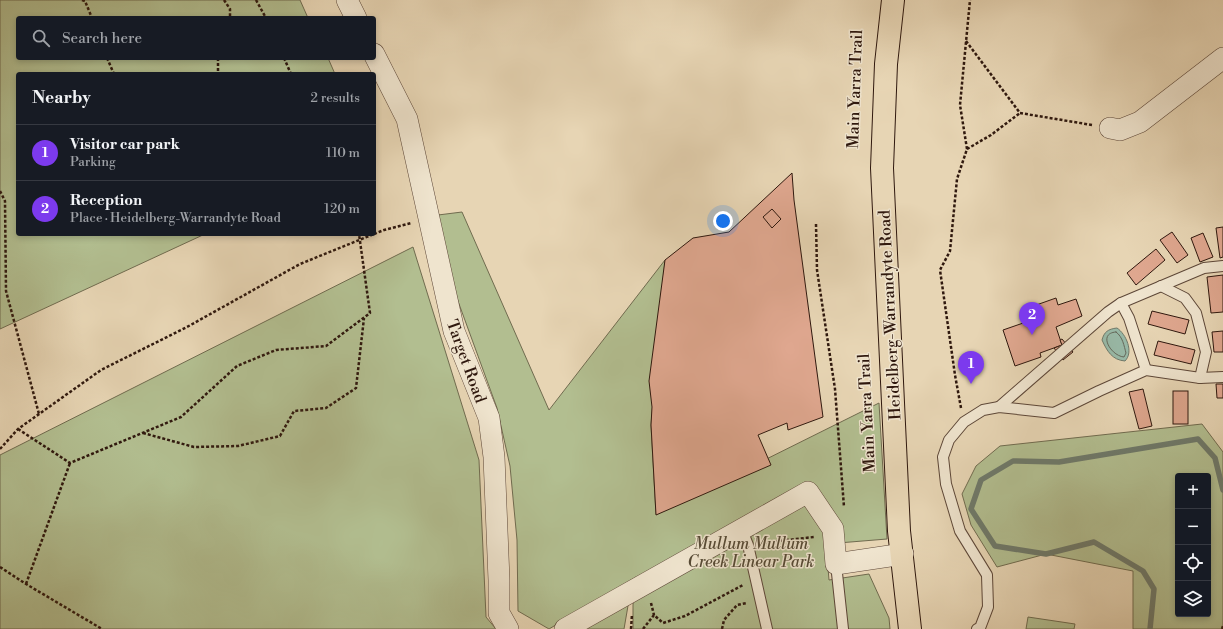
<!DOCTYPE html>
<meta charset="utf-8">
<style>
body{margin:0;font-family:"Libre Bodoni",serif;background:#242831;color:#f1f3f6}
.controls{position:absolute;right:12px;bottom:12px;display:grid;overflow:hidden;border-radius:4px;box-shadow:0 2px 6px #0003}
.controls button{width:36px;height:36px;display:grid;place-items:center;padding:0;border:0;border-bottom:1px solid #363941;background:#171b24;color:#f1f3f6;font:20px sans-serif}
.you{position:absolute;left:723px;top:221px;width:14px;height:14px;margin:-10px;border:3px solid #fff;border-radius:50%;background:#1a73e8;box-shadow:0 0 0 6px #1a73e833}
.badge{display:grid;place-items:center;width:26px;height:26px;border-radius:50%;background:#7c3aed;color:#fff;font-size:13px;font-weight:700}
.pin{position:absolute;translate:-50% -33px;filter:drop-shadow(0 1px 2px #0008)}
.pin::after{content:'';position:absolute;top:21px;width:14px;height:12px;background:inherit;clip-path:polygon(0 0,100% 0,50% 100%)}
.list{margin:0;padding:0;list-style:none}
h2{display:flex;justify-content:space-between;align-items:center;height:52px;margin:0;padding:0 16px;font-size:17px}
h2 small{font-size:13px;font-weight:400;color:#9ea1a6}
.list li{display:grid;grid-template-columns:26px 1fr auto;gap:12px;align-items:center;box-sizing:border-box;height:56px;padding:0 16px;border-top:1px solid #363941}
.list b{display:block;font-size:15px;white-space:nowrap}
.list p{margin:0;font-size:13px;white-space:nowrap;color:#9ea1a6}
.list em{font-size:13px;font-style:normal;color:#9ea1a6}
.icon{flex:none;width:22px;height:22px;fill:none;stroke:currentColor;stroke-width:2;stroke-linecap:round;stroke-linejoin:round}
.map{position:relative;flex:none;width:1223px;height:629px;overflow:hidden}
.search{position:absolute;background:#171b24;box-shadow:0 2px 6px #0003;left:16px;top:16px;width:360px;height:44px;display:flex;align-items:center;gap:10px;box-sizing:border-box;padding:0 14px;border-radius:4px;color:#9ea1a6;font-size:15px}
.panel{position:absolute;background:#171b24;box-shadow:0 2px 6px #0003;left:16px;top:72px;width:360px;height:164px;border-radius:4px}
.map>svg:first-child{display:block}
</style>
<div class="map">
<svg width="1223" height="629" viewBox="0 0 1223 629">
<rect width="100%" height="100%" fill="#e7d5b4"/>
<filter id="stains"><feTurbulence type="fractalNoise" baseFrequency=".005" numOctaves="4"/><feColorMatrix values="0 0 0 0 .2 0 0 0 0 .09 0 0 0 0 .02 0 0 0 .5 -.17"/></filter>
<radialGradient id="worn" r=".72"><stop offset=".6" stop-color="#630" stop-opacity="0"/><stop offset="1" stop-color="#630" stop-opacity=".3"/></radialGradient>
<g fill="#b2be90" stroke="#706b4f" fill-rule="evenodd">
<polygon points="0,0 300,0 308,18 18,18 18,58 328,58 335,74 18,74 18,234 205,234 0,329"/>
<polygon points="462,212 549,410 665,260 651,425 656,514 879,403 887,539 826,544 829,580 869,574 889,618 890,629 633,629 633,605 636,577 549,629 518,611 517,540 510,466 497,408 451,282 438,215"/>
<polygon points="413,247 479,460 486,617 496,629 0,629 0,455"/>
<path d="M1202,424l21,28v177h-90v-58l-87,-17 -49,13 -26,-42 -9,-31 14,-28 24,-20zM1178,476h30v138h-30z"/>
<polygon points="629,600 624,629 577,629"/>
<polygon points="1028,617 1075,624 1074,629 1026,629"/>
</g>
<path fill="#98b9a7" stroke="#6e796a" d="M1117,328c9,6 17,24 8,33 -13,-1 -18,-10 -23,-21 2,-8 6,-11 15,-12z"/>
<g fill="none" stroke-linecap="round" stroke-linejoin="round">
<path stroke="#64685a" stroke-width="1" d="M1116,332c7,5 8,14 10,21l-2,4c-13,-1 -27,-24 -8,-25z"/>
<polyline stroke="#6e796a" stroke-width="5.5" points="1150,629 1154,589 1143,571 1094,542 1046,554 995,546 971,509 981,480 1013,461 1059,462 1198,439 1215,458 1223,490"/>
</g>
<g fill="#dfa78f" stroke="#2f180e">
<polygon points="792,173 794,200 823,417 788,430 787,423 758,435 771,465 656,515 651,425 652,407 649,381 665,260 693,238 729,232"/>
<polygon points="772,209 781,219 772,228 763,217"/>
<polygon points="1223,227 1223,257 1220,258 1216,228"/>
<polygon points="1172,232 1188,255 1177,263 1160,240"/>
<polygon points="1203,233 1213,257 1200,262 1191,238"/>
<polygon points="1156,249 1165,260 1136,285 1127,273"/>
<polygon points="1223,275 1223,312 1211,313 1207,277"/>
<polygon points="1056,298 1058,305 1076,299 1082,316 1056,327 1062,345 1040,353 1041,357 1015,366 1003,330 1029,321 1025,309"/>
<polygon points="1152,311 1189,320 1185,334 1148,324"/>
<polygon points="1223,331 1223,352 1214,352 1212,332"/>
<polygon points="1062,339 1073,352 1063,360 1054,348 1062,345 1060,340"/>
<polygon points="1158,341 1195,350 1191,364 1154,355"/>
<polygon points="1216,384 1223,384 1223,398 1217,398"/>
<polygon points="1143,389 1152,426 1139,429 1129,392"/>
<rect x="1173" y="391" width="15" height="33"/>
</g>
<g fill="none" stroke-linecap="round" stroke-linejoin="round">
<defs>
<g id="lane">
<polyline points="1161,286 1185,298 1196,313 1206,352 1200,378"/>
<polyline points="1121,303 1129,318 1146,370"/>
<polyline points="999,407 1108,312 1121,303 1204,268 1223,266"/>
<polyline points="742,530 748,545 767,629"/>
<polyline points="836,564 843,629"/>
<polyline points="977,629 980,628 988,607 987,575 960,531 946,484 943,457 949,440 964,422 983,410 999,407 1054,413 1099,391 1146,370 1200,378 1223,377"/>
</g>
<g id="street">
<polyline points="347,0 356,18"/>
<polyline points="374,54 407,119 454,331 489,418 494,457 499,580 499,613 508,629"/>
<polyline points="1110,128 1120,130 1140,122 1223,58"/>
<polyline points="565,629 808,492 833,529 836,564 903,554"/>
</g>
<polyline id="primary" points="893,0 886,64 882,168 899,531 910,629"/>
</defs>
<use href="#lane" stroke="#5d4738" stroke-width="12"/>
<use href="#street" stroke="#5d4738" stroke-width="22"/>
<use href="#primary" stroke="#2f180e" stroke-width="24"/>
<g stroke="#2f180e" stroke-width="2.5" stroke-dasharray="3 2" stroke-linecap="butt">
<polyline points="82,0 85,1 92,18"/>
<polyline points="224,0 230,9 230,18"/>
<polyline points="256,0 266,18"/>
<polyline points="966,41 1020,113 1092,125"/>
<polyline points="107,58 114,74"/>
<polyline points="218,58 218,74"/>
<polyline points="284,58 291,74"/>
<polyline points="967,149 991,135 1020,113"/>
<polyline points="0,191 5,201 6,291 39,414"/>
<polyline points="816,224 817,270 835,389 844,507"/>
<polyline points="374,234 384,230 411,223"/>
<polyline points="961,408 955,375 940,270 950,251 957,179 967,149 960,105 970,0"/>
<polyline points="18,429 70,463 181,417 237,366 276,350 326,346 370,313 359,234"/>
<polyline points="143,433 194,447 238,446 280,436 294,411 326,408 356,388 364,318"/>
<polyline points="0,449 18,429 101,370 187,327 300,264 374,234"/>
<polyline points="761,543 814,537"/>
<polyline points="0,567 26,584 102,629"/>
<polyline points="26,584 70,463"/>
<polyline points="651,603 654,615"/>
<polyline points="631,629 632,614"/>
<polyline points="643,629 654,615 663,623 685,616 743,585"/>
<polyline points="722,629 724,620 737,605 747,603"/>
<polyline points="1222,629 1223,626"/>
</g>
<use href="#lane" stroke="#efe4ce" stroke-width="10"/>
<use href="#street" stroke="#efe4ce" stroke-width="21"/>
<use href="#primary" stroke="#e7d5b4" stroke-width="22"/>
</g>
<g text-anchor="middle" stroke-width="3" stroke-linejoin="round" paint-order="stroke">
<g font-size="16" fill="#2f180e" stroke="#efe4ce">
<text transform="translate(854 89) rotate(-88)" y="6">Main Yarra Trail</text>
<text transform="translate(889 315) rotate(-93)" y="6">Heidelberg-Warrandyte Road</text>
<text transform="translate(467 361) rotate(70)" y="6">Target Road</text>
<text transform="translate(866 413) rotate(-93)" y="6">Main Yarra Trail</text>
</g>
<g font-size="16" font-style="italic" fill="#564a35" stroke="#efe4ce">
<text x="751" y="549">Mullum Mullum<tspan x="751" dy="18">Creek Linear Park</tspan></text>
</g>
</g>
<rect width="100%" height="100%" filter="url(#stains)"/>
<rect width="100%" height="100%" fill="url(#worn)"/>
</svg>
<div class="controls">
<button>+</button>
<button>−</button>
<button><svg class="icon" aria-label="locate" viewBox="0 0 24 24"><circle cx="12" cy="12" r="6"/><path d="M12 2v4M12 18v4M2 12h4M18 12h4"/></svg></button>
<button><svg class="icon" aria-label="layers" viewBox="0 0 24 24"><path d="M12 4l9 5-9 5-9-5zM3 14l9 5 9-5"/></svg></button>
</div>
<div class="you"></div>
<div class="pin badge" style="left:971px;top:384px">1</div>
<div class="pin badge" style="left:1032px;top:335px">2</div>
<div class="search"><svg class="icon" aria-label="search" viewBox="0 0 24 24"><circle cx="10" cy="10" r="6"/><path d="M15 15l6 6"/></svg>Search here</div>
<section class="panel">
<h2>Nearby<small>2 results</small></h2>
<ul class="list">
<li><span class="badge">1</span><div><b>Visitor car park</b><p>Parking</p></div><em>110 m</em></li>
<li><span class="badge">2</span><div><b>Reception</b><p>Place · Heidelberg-Warrandyte Road</p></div><em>120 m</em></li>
</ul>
</section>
</div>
